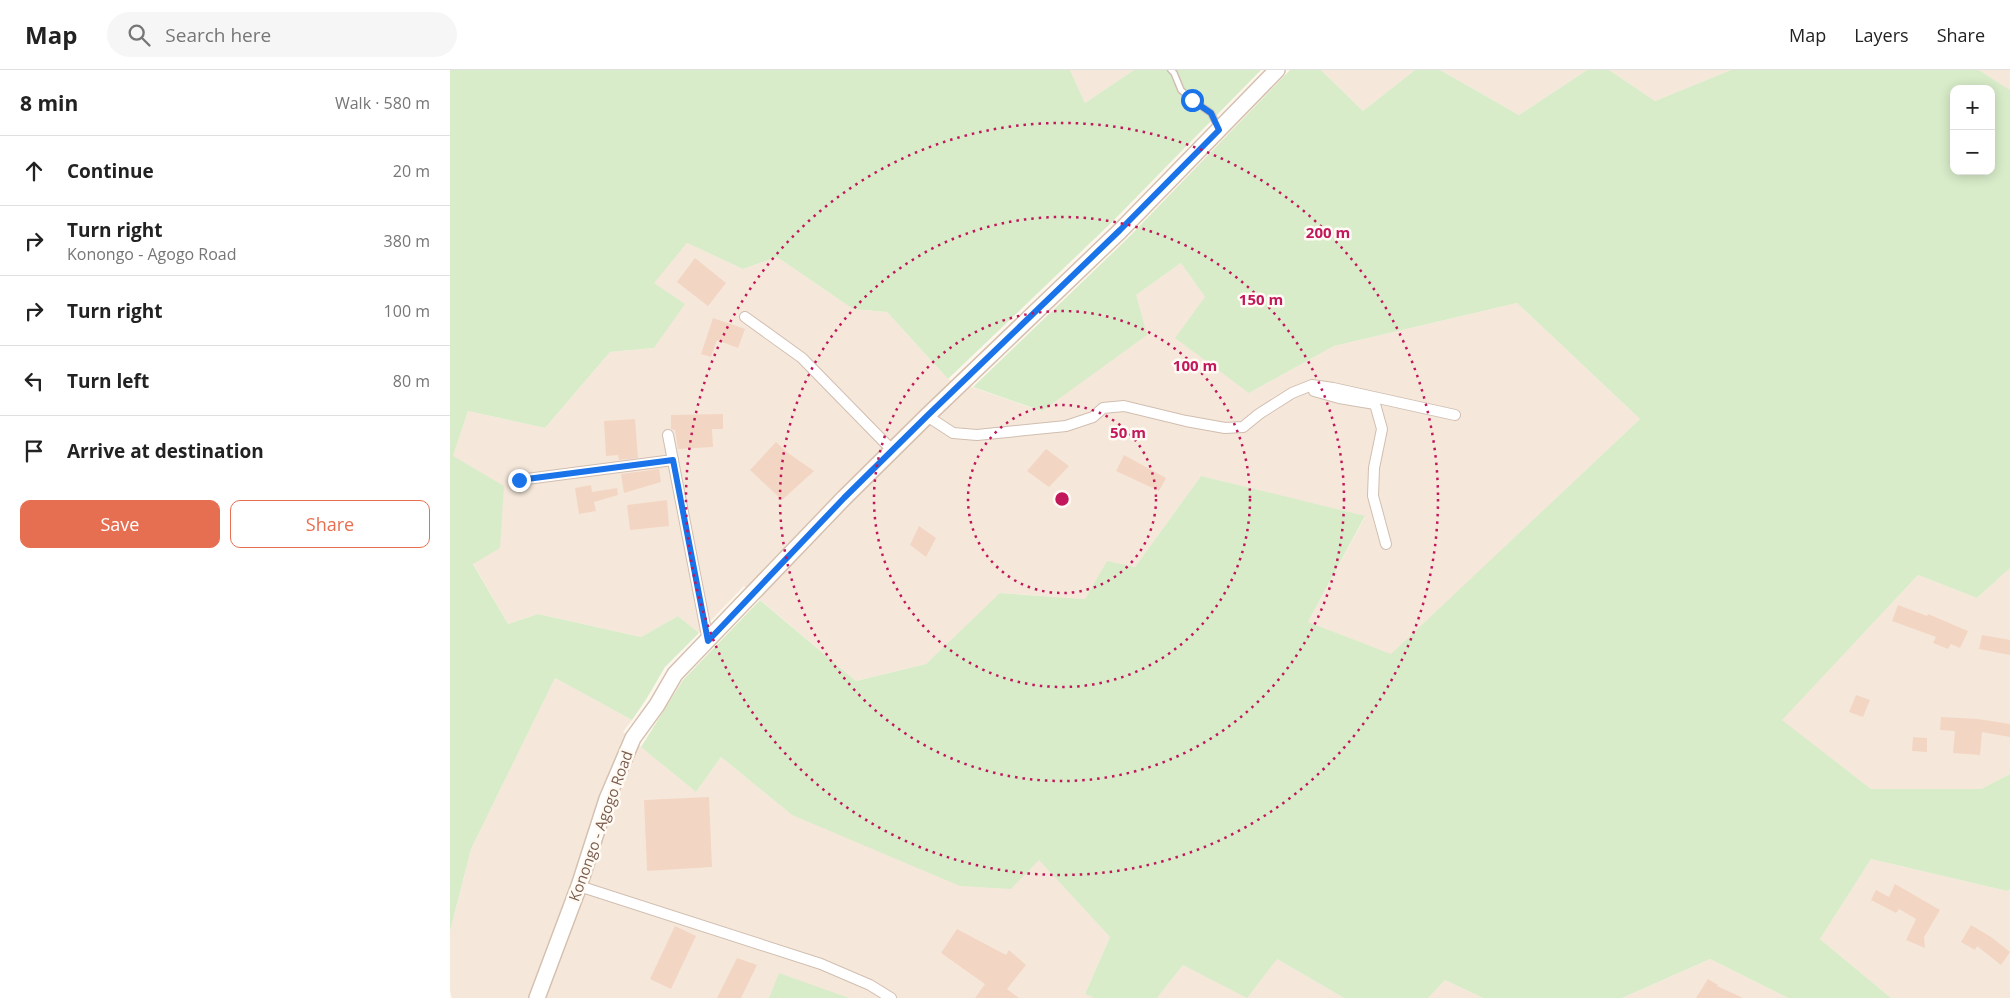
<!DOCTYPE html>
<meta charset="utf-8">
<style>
body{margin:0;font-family:"Open Sans",sans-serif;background:#f6f6f6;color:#222}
.controls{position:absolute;right:15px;top:15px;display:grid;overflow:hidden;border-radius:10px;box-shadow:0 2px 12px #0003}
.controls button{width:45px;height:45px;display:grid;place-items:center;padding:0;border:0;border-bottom:1px solid #e0e0e0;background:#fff;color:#222;font:25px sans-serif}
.stop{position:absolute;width:15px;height:15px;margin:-11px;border:4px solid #1a73e8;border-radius:50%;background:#fff}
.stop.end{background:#1a73e8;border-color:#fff;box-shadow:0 1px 5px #0008}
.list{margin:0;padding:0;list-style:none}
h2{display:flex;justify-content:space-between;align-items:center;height:65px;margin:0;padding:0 20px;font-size:21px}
h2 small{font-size:16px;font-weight:400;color:#767676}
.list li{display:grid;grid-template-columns:32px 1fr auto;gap:15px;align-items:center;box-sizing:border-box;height:70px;padding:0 20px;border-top:1px solid #e0e0e0}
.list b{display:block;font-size:19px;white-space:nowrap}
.list p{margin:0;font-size:16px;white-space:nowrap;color:#767676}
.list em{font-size:16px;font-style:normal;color:#767676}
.actions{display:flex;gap:10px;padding:15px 20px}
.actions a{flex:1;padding:11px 0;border:1px solid #e76f51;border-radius:10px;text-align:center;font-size:18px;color:#e76f51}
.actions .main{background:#e76f51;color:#fff}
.icon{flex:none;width:28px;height:28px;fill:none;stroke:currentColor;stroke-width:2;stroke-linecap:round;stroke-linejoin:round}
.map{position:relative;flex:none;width:1560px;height:928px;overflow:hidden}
header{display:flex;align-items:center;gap:30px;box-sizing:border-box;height:70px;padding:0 25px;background:#fff;border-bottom:1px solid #e0e0e0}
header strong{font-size:24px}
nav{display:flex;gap:28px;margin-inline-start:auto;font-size:18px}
.search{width:350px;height:45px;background:#f6f6f6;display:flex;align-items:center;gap:12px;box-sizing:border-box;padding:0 18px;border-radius:28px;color:#767676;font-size:19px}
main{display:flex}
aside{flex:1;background:#fff}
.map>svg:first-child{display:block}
</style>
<header>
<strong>Map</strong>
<div class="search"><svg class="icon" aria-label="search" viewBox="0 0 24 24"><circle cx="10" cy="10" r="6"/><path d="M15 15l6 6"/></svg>Search here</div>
<nav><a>Map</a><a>Layers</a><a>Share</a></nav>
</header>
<main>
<aside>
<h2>8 min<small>Walk · 580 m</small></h2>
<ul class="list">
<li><svg class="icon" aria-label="ahead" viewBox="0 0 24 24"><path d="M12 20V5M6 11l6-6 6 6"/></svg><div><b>Continue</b></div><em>20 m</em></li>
<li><svg class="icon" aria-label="right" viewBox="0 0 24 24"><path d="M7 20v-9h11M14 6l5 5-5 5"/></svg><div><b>Turn right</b><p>Konongo - Agogo Road</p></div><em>380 m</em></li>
<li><svg class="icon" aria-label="right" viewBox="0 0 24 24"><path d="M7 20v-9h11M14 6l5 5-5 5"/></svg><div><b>Turn right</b></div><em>100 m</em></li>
<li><svg class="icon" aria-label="left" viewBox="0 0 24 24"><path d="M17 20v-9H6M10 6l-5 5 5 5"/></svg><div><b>Turn left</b></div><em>80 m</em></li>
<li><svg class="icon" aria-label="arrive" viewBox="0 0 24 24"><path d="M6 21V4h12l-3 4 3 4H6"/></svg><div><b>Arrive at destination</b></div></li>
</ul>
<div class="actions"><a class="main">Save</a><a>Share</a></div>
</aside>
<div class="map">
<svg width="1560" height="928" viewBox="0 0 1560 928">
<rect width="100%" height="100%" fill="#fdf6ec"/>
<g fill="#f5e8da">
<polygon points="620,0 684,0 635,33"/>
<polygon points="871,0 965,0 913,41"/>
<polygon points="990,0 1137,0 1069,45"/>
<polygon points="1159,0 1281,0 1205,31"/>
<polygon points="1529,0 1560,0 1560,20"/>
<polygon points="237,173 293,199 327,187 403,239 437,242 498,309 591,341 686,225 731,193 755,227 799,323 884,276 1067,233 1190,349 941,585 858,552 915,447 751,406 685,497 657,492 635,529 551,523 476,594 406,611 294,516 249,563 228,546 191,567 88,544 58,554 23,493 3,386 18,341 95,358 160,282 204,278 203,213"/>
<polygon points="1560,498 1560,704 1531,719 1421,719 1331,650 1468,505 1527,528"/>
<polygon points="105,608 182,650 173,662 246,722 271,687 342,745 589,789 660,867 635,924 644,928 2,928 0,920 0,861 21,779"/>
<polygon points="1421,789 1557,821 1560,819 1560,928 1441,928 1370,869"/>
<polygon points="827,889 894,928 707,928 733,895"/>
<polygon points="1260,889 1338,928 1172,928"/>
<polygon points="995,910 1033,928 978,928"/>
</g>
<g fill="#d8ecc9" fill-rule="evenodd">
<polygon points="0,0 620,0 635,33 684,0 811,0 662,152 498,309 437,242 403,239 327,187 293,199 237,173 204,213 235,234 204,278 160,282 95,358 18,341 3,386 54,416 50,478 23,494 58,554 88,544 191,567 228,546 249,563 215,597 197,628 182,650 105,608 21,779 0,861"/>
<path d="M840,0h31l42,41 52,-41h25l79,45 68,-45h22l46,31 76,-31h248l31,20v478l-33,30 -59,-23 -136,145 89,69h110l29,-15v115l-3,2 -136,-32 -51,80 71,59h-103l-78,-39 -88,39h-139l-38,-18 -17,18h-84l-67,-39 -30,39 -64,-33 -26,33h-63l-9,-4 25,-57 -71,-77 -28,29 -51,-3 -168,-71 -71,-58 -25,35 -55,-45 42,-67 77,-80 96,81 70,-17 74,-71 85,6 22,-38 28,6 66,-91 164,40 -57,106 83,32 249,-235 -123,-116 -183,43 -85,47 -74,-55 30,-41 -24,-34 -45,32 11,40 -105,76 -69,-24 155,-149zM1504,19h37v82h-37z"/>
<polygon points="329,903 399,928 319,928"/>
</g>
<g fill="#f3d5c3">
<polygon points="245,188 276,213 258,236 227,212"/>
<polygon points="263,248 295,259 288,278 267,270 261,287 251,284"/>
<polygon points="273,344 273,359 262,359 263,377 228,379 225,360 221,359 221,345"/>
<polygon points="185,349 188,388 169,390 168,385 156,386 154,351"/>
<polygon points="326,372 338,383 364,401 332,430 300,400"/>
<polygon points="596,379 619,396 599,417 577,401"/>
<polygon points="674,385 716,408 709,421 666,401"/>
<polygon points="209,399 211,412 174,423 171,404"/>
<polygon points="141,415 142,422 167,418 168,425 144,432 146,441 129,444 125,418"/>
<polygon points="217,430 219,456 180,460 177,435"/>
<polygon points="469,456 486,468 476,487 460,475"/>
<polygon points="1448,535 1477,546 1478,544 1518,561 1510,578 1501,574 1498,579 1483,573 1486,567 1442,551"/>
<polygon points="1532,565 1560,570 1560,585 1529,579"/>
<polygon points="1406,625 1420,630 1413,647 1399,642"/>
<polygon points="1491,647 1528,649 1560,654 1560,667 1532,662 1530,685 1503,683 1505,661 1490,660"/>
<polygon points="1463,667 1477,668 1477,682 1462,681"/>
<polygon points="259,727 262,797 197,801 194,730"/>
<polygon points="1445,814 1490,840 1474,867 1475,878 1456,870 1466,849 1449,839 1446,843 1421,830 1426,820 1439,827"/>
<polygon points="1521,855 1541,867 1560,882 1551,895 1527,876 1525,880 1511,872"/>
<polygon points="225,856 246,866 221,919 200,909"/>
<polygon points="507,859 556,885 559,880 576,895 557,919 569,928 525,928 535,914 491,883"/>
<polygon points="287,888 307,895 291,928 267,928"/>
<polygon points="1258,909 1268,915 1267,916 1293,928 1246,928"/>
</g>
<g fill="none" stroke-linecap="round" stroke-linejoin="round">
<defs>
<polyline id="lane" points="721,0 724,3 731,20 742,30 761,43 768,57"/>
<g id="street">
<polyline points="295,247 352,288 442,380"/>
<polyline points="864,321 889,328 925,334 932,359 924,398 923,426 936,474"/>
<polyline points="477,346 503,363 527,365 616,356 643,347 653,338 674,336 736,351 775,358 793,357 809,344 842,323 862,315 883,318 1005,345"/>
<polyline points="218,365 258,571"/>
<polyline points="69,410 223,390"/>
<polyline points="129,816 371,894 420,915 441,928"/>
</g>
<polyline id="secondary" points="87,928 129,816 157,729 183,668 207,635 225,604 394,428 477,346 670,161 827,0"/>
</defs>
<use href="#lane" stroke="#d1beb0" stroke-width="8"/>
<use href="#street" stroke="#d1beb0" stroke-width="12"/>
<use href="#secondary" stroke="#d6c0b0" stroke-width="18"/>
<use href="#lane" stroke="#fff" stroke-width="5"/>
<use href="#street" stroke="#fff" stroke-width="10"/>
<use href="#secondary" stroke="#fff" stroke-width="15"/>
</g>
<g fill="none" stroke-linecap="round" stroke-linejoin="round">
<polyline stroke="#1a73e8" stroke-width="6" points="69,410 223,390 258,571 394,428 477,346 670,160 769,60 761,43 742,30"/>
</g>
<g fill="none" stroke="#c2185b" stroke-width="2.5" stroke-dasharray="2.5 5">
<circle cx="612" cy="429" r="94"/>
<circle cx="612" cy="429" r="188"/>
<circle cx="612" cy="429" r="282"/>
<circle cx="612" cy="429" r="376"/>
</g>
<g text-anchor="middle" stroke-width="5" stroke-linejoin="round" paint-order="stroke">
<g font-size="15" fill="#7a5c4d" stroke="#fffaf3">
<text transform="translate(151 756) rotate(-70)" y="5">Konongo - Agogo Road</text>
</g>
</g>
<circle cx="612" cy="429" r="8" fill="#c2185b" stroke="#fffaf3" stroke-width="2.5"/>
<g font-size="15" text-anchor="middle" font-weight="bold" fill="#c2185b" stroke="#fffaf3" stroke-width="5" stroke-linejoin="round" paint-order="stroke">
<text x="878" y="168">200 m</text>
<text x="811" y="235">150 m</text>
<text x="745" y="301">100 m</text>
<text x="678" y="368">50 m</text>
</g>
</svg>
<div class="controls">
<button>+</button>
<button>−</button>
</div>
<div class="stop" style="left:742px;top:30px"></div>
<div class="stop end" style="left:69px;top:410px"></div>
</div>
</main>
